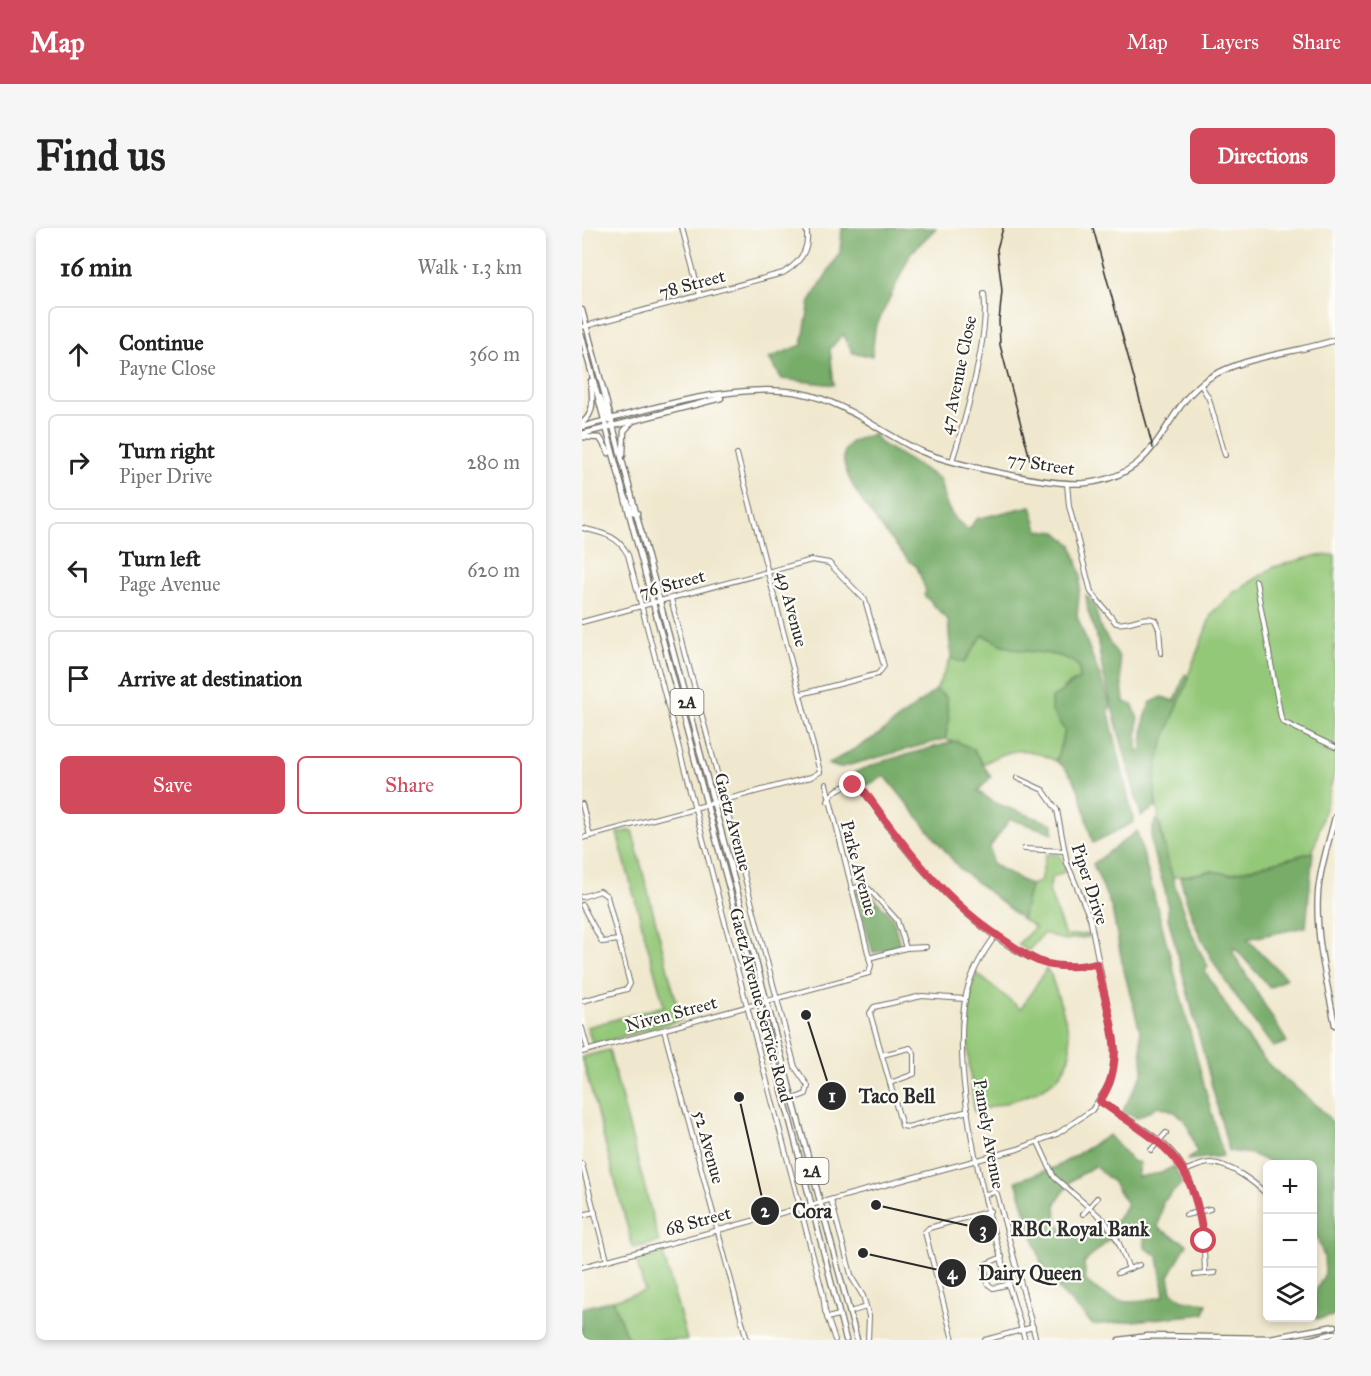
<!DOCTYPE html>
<meta charset="utf-8">
<style>
body{margin:0;font-family:"IM FELL Great Primer",serif;background:#f6f6f6;color:#222}
.controls{position:absolute;right:18px;bottom:18px;display:grid;overflow:hidden;border-radius:9px;box-shadow:0 3px 9px #0003}
.controls button{width:54px;height:54px;display:grid;place-items:center;padding:0;border:0;border-bottom:2px solid #e0e0e0;background:#fff;color:#222;font:30px sans-serif}
.stop{position:absolute;width:18px;height:18px;margin:-14px;border:4px solid #d1495b;border-radius:50%;background:#fff}
.stop.end{background:#d1495b;border-color:#fff;box-shadow:0 2px 6px #0008}
.list{margin:0;padding:0;list-style:none}
h2{display:flex;justify-content:space-between;align-items:center;height:78px;margin:0;padding:0 24px;font-size:26px}
h2 small{font-size:20px;font-weight:400;color:#767676}
.list li{display:grid;grid-template-columns:39px 1fr auto;gap:18px;align-items:center;box-sizing:border-box;height:96px;margin:0 12px 12px;padding:0 12px;border:2px solid #e0e0e0;border-radius:9px}
.list b{display:block;font-size:22px;white-space:nowrap}
.list p{margin:0;font-size:20px;white-space:nowrap;color:#767676}
.list em{font-size:20px;font-style:normal;color:#767676}
.actions{display:flex;gap:12px;padding:18px 24px}
.actions a{flex:1;padding:14px 0;border:2px solid #d1495b;border-radius:9px;text-align:center;font-size:21px;color:#d1495b}
.actions .main{background:#d1495b;color:#fff}
.icon{flex:none;width:33px;height:33px;fill:none;stroke:currentColor;stroke-width:2;stroke-linecap:round;stroke-linejoin:round}
.map{position:relative;flex:none;width:753px;height:1112px;overflow:hidden;border-radius:9px}
header{display:flex;align-items:center;gap:36px;box-sizing:border-box;height:84px;padding:0 30px;background:#d1495b;color:#fff}
header strong{font-size:28px}
nav{display:flex;gap:33px;margin-inline-start:auto;font-size:21px}
.intro{display:flex;align-items:center;justify-content:space-between;box-sizing:border-box;height:144px;padding:0 36px}
h1{margin:0;font-size:42px}
.button{padding:15px 27px;border-radius:9px;background:#d1495b;color:#fff;font-size:21px;font-weight:700}
main{display:flex;gap:36px;padding:0 36px}
aside{flex:1;background:#fff;border-radius:9px;box-shadow:0 3px 9px #0003}
.map>svg:first-child{display:block}
</style>
<header>
<strong>Map</strong>
<nav><a>Map</a><a>Layers</a><a>Share</a></nav>
</header>
<div class="intro"><h1>Find us</h1><a class="button">Directions</a></div>
<main>
<aside>
<h2>16 min<small>Walk · 1.3 km</small></h2>
<ul class="list">
<li><svg class="icon" aria-label="ahead" viewBox="0 0 24 24"><path d="M12 20V5M6 11l6-6 6 6"/></svg><div><b>Continue</b><p>Payne Close</p></div><em>360 m</em></li>
<li><svg class="icon" aria-label="right" viewBox="0 0 24 24"><path d="M7 20v-9h11M14 6l5 5-5 5"/></svg><div><b>Turn right</b><p>Piper Drive</p></div><em>280 m</em></li>
<li><svg class="icon" aria-label="left" viewBox="0 0 24 24"><path d="M17 20v-9H6M10 6l-5 5 5 5"/></svg><div><b>Turn left</b><p>Page Avenue</p></div><em>620 m</em></li>
<li><svg class="icon" aria-label="arrive" viewBox="0 0 24 24"><path d="M6 21V4h12l-3 4 3 4H6"/></svg><div><b>Arrive at destination</b></div></li>
</ul>
<div class="actions"><a class="main">Save</a><a>Share</a></div>
</aside>
<div class="map">
<svg width="753" height="1112" viewBox="0 0 753 1112">
<rect width="100%" height="100%" fill="#fdfcf7"/>
<filter id="ink" filterUnits="userSpaceOnUse"><feTurbulence type="fractalNoise" baseFrequency=".0167" numOctaves="2"/><feDisplacementMap in="SourceGraphic" scale="12" xChannelSelector="R" yChannelSelector="G"/><feConvolveMatrix kernelMatrix="1 2 1 2 8 2 1 2 1" color-interpolation-filters="sRGB"/></filter>
<filter id="wash" filterUnits="userSpaceOnUse"><feTurbulence type="fractalNoise" baseFrequency=".008" numOctaves="4" result="noise"/><feDisplacementMap in="SourceGraphic" scale="24" xChannelSelector="R" yChannelSelector="G"/><feGaussianBlur stdDeviation="1.35" result="paint"/><feColorMatrix in="noise" values="0 0 0 0 0 0 0 0 0 0 0 0 0 0 0 0 0 1.4 0 .05"/><feComposite in="paint" operator="in"/></filter>
<g filter="url(#wash)">
<rect width="100%" height="100%" fill="#f0e8ce"/>
<g fill="#94c879" stroke="#607a52" stroke-width="1.5">
<polygon points="753,327 753,543 731,624 648,646 629,643 589,650 571,560 575,529 630,385 651,365 692,339 732,328"/>
<path d="M400,407c26,14 80,15 97,31v13l-16,9 -1,36 3,7 -9,30c-30,-16 -45,-13 -73,3l-10,-15 -28,-10 4,-18 -3,-24 -10,-7 15,-32 13,4z"/>
<polygon points="50,602 99,792 11,817 5,799 82,778 35,605"/>
<polygon points="464,626 478,627 484,643 470,650 467,662 483,708 507,706 507,709 482,712 462,705 446,723 436,716 453,699 440,691 448,657 458,654"/>
<path d="M464,741l5,6c6,21 17,45 19,67 5,49 -61,59 -96,70 -4,-45 -14,-96 2,-139l45,36z"/>
<polygon points="27,822 77,1014 51,1020 0,829"/>
<polygon points="80,1022 105,1112 49,1112 44,1107 31,1072 63,1063 53,1028"/>
</g>
<g fill="#77ac69" stroke="#516c4a" stroke-width="1.5" fill-rule="evenodd">
<polygon points="260,0 354,0 329,25 293,101 290,128 271,125 261,106 248,121 252,157 200,151 187,130 220,117 228,73 258,24"/>
<path d="M292,206l6,9 60,36c4,23 9,39 29,51l7,-11 55,-13 7,24 19,2 15,13 9,30 -4,41 33,87 -1,10 25,109 -41,21c-9,-29 -9,-63 -37,-82l9,-30 -14,-21v-11l28,-20v-12c-14,-15 -42,-14 -60,-17 -14,-3 -25,-9 -36,-15l-19,28 -13,-5 -3,-38 -24,-25 2,-4 -9,-24 -8,-6c-15,-19 -83,-92 -61,-116 7,-7 18,-8 26,-11z"/>
<path d="M504,367l8,9 7,25 18,28 5,45 9,3 5,14 -1,33 5,-4 2,-26 6,-19 12,-6 13,4 10,-27 4,4c-16,42 -40,83 -33,129l-15,9 -38,-143 -6,-35 -9,-27z"/>
<polygon points="354,462 364,469 367,493 363,511 257,540 246,536 293,509"/>
<polygon points="374,513 391,521 409,549 396,563 413,575 471,596 471,605 428,591 408,619 410,636 448,657 440,691 377,640 303,548 285,557 273,544 302,533"/>
<path d="M575,591c14,51 24,100 51,147l-3,6c19,28 35,59 57,85 21,26 55,42 73,69v190l-19,3 -3,-22 12,-24 -1,-16 -11,-32 -1,-61h-39l-22,-10 -22,-3 -61,-233c0,-12 -1,-23 -5,-34 -6,-22 -19,-44 -6,-65z"/>
<path d="M555,603l86,325 -36,4 10,-7c-9,-27 -9,-40 -39,-47l-21,12 -15,-6 21,-40 -3,-41 -17,-64 -11,-58 -19,-45z"/>
<path d="M731,624l-7,75 -59,12 39,39 -16,10 -36,-41 -1,6 54,89 -14,5c-42,-57 -77,-99 -93,-170l31,-6 19,3z"/>
<polygon points="283,660 311,690 318,717 291,725 274,664"/>
<path d="M527,907l23,26 8,2 -3,14 24,-4 13,-7 8,17 -19,19 -5,26 29,16 -18,32 3,16 11,8 24,3 -3,11 -111,11 -48,-50 -29,-94 42,-15zM512,938l18,15 15,23 -13,20 6,11 23,-11 2,24 13,8 6,40c-36,10 -49,9 -78,-15l-2,-18 26,-24 -2,-6 -36,3 -15,-13 -1,-20 15,-22z"/>
<polygon points="31,1072 44,1107 49,1112 0,1112 0,1080"/>
</g>
</g>
<g filter="url(#ink)">
<g fill="none" stroke-linecap="round" stroke-linejoin="round">
<defs>
<g id="minor">
<polyline points="100,0 118,67"/>
<path d="M0,99l201,-54c17,-10 28,-24 23,-45"/>
<polyline points="619,157 627,171 643,227"/>
<path d="M370,233c13,-40 38,-127 32,-167"/>
<path d="M485,256l2,22 22,86 25,31c14,3 26,-9 39,-3l4,9 2,24"/>
<path d="M0,300c20,5 36,7 46,27l195,739 2,17 10,29"/>
<polyline points="674,353 699,490 701,494 753,519"/>
<polyline points="89,371 213,839 226,858 224,866 211,871"/>
<polyline points="0,394 230,332 247,335 283,372 302,438 296,446 219,466"/>
<path d="M246,573c6,-13 21,-19 33,-13 15,18 26,39 41,57 31,40 95,105 145,119 17,4 33,2 50,0"/>
<polyline points="0,576 8,608"/>
<polyline points="0,610 229,549 238,544 155,226"/>
<polyline points="442,621 482,623"/>
<polyline points="269,661 280,658 287,661 315,692 324,720"/>
<polyline points="0,669 18,663 25,668 48,756 45,761 0,773"/>
<polyline points="0,677 20,714 37,712"/>
<path d="M414,707c-15,20 -27,41 -31,65 -16,97 32,246 60,340"/>
<polyline points="287,730 324,720 344,719"/>
<polyline points="383,771 340,768 292,779 288,785 320,898 326,899 386,883"/>
<polyline points="0,800 6,822"/>
<polyline points="82,802 165,1112"/>
<polyline points="0,824 287,745 289,737 244,556"/>
<polyline points="300,827 328,820 332,825 332,846 308,855"/>
<path d="M518,873c21,15 46,27 65,44 35,31 39,86 40,129"/>
<polyline points="456,914 472,949 523,993 536,1013 547,1041"/>
<polyline points="569,922 584,905"/>
<polyline points="0,936 25,1032"/>
<path d="M602,943c9,-3 18,-8 27,-8 19,1 44,19 57,33"/>
<polyline points="404,966 413,964 415,966 454,1112"/>
<polyline points="249,972 270,1050 281,1068 287,1088 286,1112"/>
<polyline points="501,986 515,970"/>
<polyline points="0,987 13,984"/>
<polyline points="604,987 628,981"/>
<polyline points="420,1029 402,1037 406,1056 411,1060 428,1056"/>
<polyline points="0,1039 436,921 475,906 510,882 528,855 534,822 508,690 485,635 475,582 461,562 435,550"/>
<polyline points="536,1045 557,1037"/>
<polyline points="613,1047 633,1045"/>
<polyline points="268,1084 284,1079"/>
<polyline points="245,1090 257,1087"/>
<polyline points="371,1112 343,1004 347,1000 408,983"/>
<polyline points="403,1112 451,1099"/>
</g>
<g id="major">
<polyline points="0,82 275,1112"/>
<polyline points="0,109 178,776 264,1112"/>
<polyline points="18,169 27,192"/>
<path d="M0,195c14,-10 10,-27 9,-42"/>
<path d="M0,199c62,-17 155,-46 218,-34 43,8 76,36 114,55 29,15 140,39 172,35 78,-8 74,-73 123,-105 34,-22 88,-25 126,-38"/>
<polyline points="0,206 139,170"/>
<polyline points="0,209 18,210 27,225"/>
<polyline points="41,227 42,203 50,194"/>
<polyline points="41,263 50,284 55,285"/>
<path d="M753,589c-6,25 -15,50 -17,76 -3,44 9,89 17,132"/>
<polyline points="537,1112 566,1108 688,1110 753,1098"/>
<polyline points="726,1112 753,1105"/>
</g>
</defs>
<use href="#minor" stroke="#706d64" stroke-width="6"/>
<use href="#major" stroke="#706d64" stroke-width="7"/>
<use href="#minor" stroke="#fff" stroke-width="4"/>
<use href="#major" stroke="#fff" stroke-width="4.5"/>
<g stroke="#2b2b2b" stroke-width="1.5">
<polyline points="421,0 415,21 420,63 417,93 418,117 448,231"/>
<polyline points="511,0 571,220"/>
</g>
</g>
</g>
<g fill="none" stroke-linecap="round" stroke-linejoin="round" filter="url(#ink)">
<path stroke="#d1495b" stroke-width="8" d="M271,557l12,7c41,58 81,111 142,150 12,8 25,18 40,22 17,4 33,2 50,0 9,48 33,92 3,137 67,48 91,51 104,140"/>
</g>
<g text-anchor="middle" stroke-width="4.5" stroke-linejoin="round" paint-order="stroke">
<g fill="#fdfcf7" stroke="#6a6a68" stroke-width="1.5">
<rect x="88.5" y="461" width="33" height="26" rx="4.5"/>
<rect x="213.5" y="930" width="33" height="26" rx="4.5"/>
</g>
<g font-size="16" font-weight="bold" fill="#2b2b2b">
<text x="105" y="480">2A</text>
<text x="230" y="949">2A</text>
</g>
<g font-size="18" fill="#2b2b2b" stroke="#fdfcf7">
<text transform="translate(110 56) rotate(-15)" y="6">78 Street</text>
<text transform="translate(376 147) rotate(-78)" y="6">47 Avenue Close</text>
<text transform="translate(459 236) rotate(9)" y="6">77 Street</text>
<text transform="translate(90 356) rotate(-15)" y="6">76 Street</text>
<text transform="translate(210 381) rotate(75)" y="6">49 Avenue</text>
<text transform="translate(151 594) rotate(75)" y="6">Gaetz Avenue</text>
<text transform="translate(277 640) rotate(75)" y="6">Parke Avenue</text>
<text transform="translate(508 656) rotate(72)" y="6">Piper Drive</text>
<text transform="translate(179 777) rotate(75)" y="6">Gaetz Avenue Service Road</text>
<text transform="translate(89 786) rotate(-15)" y="6">Niven Street</text>
<text transform="translate(407 906) rotate(80)" y="6">Pamely Avenue</text>
<text transform="translate(127 919) rotate(75)" y="6">52 Avenue</text>
<text transform="translate(116 993) rotate(-15)" y="6">68 Street</text>
</g>
</g>
<path fill="none" stroke="#2b2b2b" stroke-width="2" d="M224 787L250 868M157 869L183 983M294 977L401 1001M281 1025L370 1045"/>
<g fill="#2b2b2b" stroke="#fdfcf7" stroke-width="2">
<circle cx="224" cy="787" r="6"/>
<circle cx="157" cy="869" r="6"/>
<circle cx="294" cy="977" r="6"/>
<circle cx="281" cy="1025" r="6"/>
<circle cx="250" cy="868" r="15"/>
<circle cx="183" cy="983" r="15"/>
<circle cx="401" cy="1001" r="15"/>
<circle cx="370" cy="1045" r="15"/>
</g>
<g font-size="18" text-anchor="middle" font-weight="bold" fill="#fff">
<text x="250" y="874">1</text>
<text x="183" y="989">2</text>
<text x="401" y="1008">3</text>
<text x="370" y="1051">4</text>
</g>
<g font-size="20" text-anchor="middle" font-weight="bold" fill="#2b2b2b" stroke="#fdfcf7" stroke-width="4.5" stroke-linejoin="round" paint-order="stroke">
<text x="315" y="875">Taco Bell</text>
<text x="230" y="990">Cora</text>
<text x="498" y="1008">RBC Royal Bank</text>
<text x="448" y="1052">Dairy Queen</text>
</g>
</svg>
<div class="controls">
<button>+</button>
<button>−</button>
<button><svg class="icon" aria-label="layers" viewBox="0 0 24 24"><path d="M12 4l9 5-9 5-9-5zM3 14l9 5 9-5"/></svg></button>
</div>
<div class="stop" style="left:622px;top:1013px"></div>
<div class="stop end" style="left:271px;top:557px"></div>
</div>
</main>
